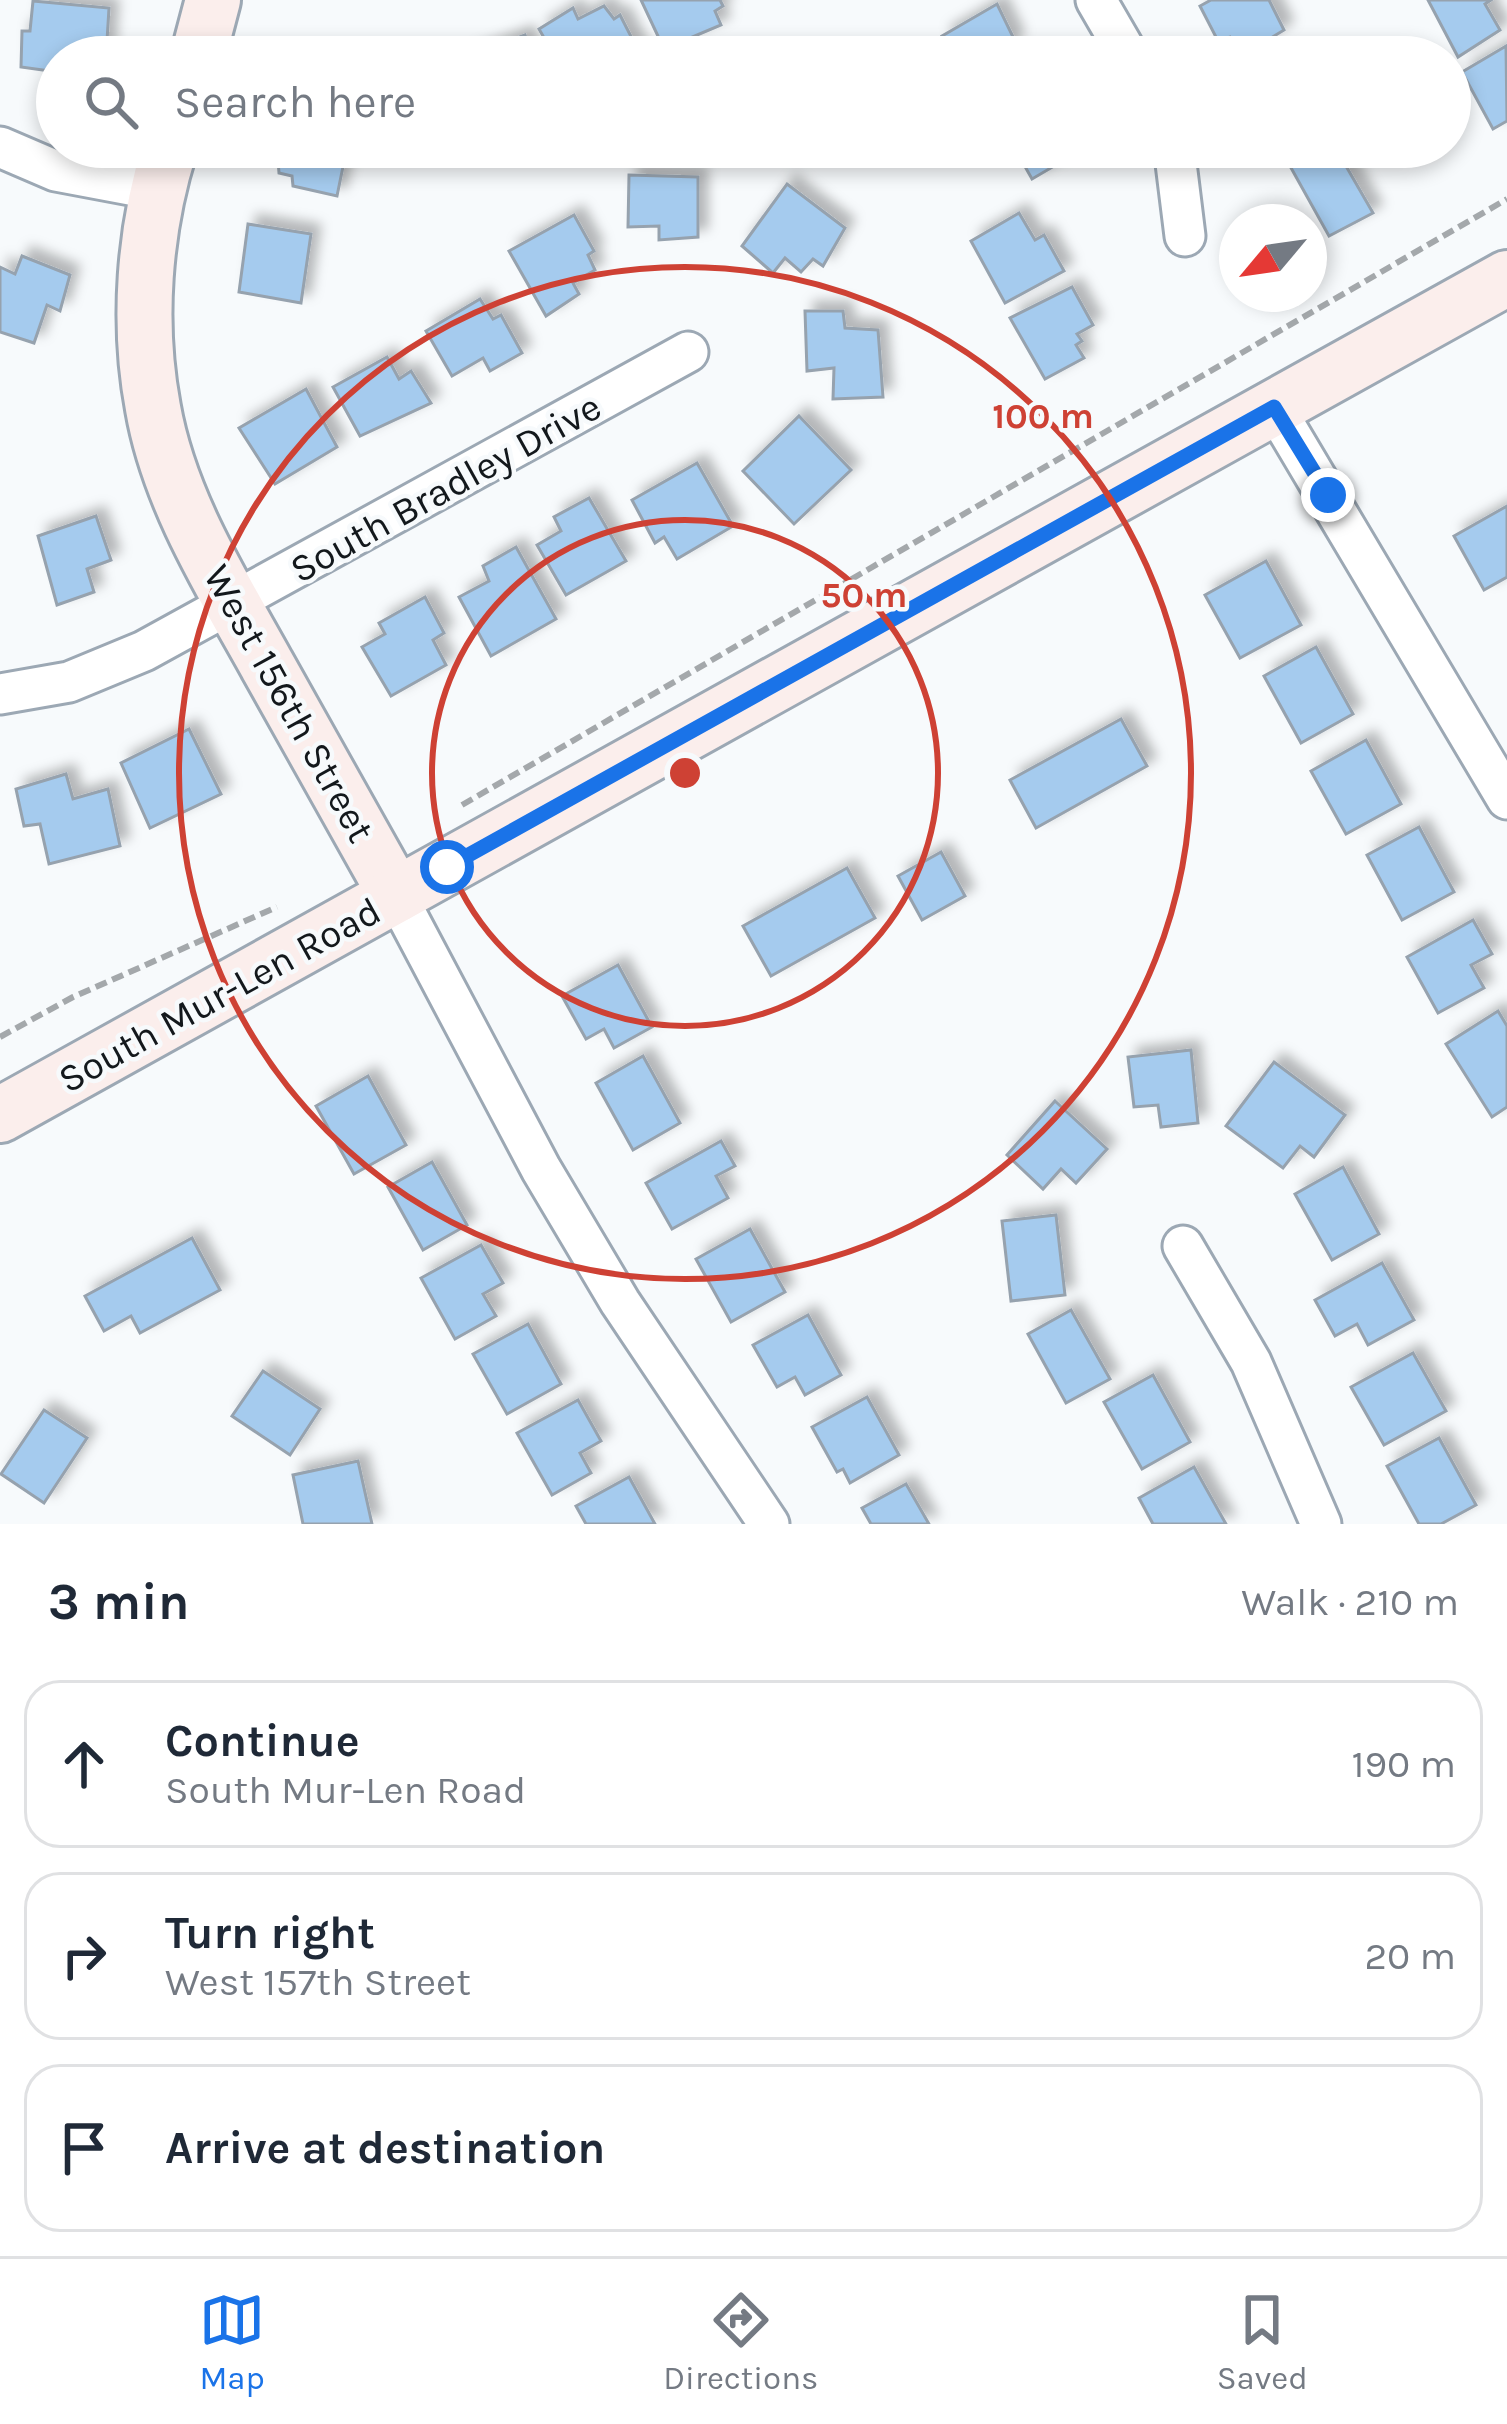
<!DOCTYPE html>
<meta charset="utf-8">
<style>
body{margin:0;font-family:Karla,sans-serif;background:#f2f2f3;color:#1f2937}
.compass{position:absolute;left:1219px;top:204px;width:108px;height:108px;border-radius:50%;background:#fff;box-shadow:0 6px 18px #0003;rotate:241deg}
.stop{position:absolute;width:36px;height:36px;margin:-27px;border:9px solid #1a73e8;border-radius:50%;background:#fff}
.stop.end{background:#1a73e8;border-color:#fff;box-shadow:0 3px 12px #0008}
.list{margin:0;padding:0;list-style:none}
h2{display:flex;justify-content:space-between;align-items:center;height:156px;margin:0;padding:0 48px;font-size:51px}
h2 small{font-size:39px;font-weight:400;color:#747a83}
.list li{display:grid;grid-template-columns:78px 1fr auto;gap:36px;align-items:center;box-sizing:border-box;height:168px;margin:0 24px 24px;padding:0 24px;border:3px solid #e0e1e3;border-radius:36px}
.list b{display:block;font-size:45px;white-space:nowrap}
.list p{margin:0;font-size:39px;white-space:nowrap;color:#747a83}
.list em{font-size:39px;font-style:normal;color:#747a83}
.icon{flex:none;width:66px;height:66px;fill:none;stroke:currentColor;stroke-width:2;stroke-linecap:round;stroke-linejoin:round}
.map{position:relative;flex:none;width:1507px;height:1524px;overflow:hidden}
.search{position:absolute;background:#fff;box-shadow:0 6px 18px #0003;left:36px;right:36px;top:36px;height:132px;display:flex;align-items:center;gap:30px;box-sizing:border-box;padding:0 42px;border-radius:66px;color:#747a83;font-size:45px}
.sheet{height:732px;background:#fff}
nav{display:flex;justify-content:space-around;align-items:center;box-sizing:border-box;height:168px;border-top:3px solid #e0e1e3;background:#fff;font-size:33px;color:#747a83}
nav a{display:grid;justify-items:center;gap:6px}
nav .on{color:#1a73e8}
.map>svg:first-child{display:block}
</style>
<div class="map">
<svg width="1507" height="1524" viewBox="0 0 1507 1524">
<defs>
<filter id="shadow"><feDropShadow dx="9" dy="-9" stdDeviation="6" flood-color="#0004"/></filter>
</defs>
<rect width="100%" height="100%" fill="#f7fafc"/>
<g fill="#a5cbee" stroke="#96a2ae" stroke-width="3" filter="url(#shadow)">
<polygon points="641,0 720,0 723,6 715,11 721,25 664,49"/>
<polygon points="1211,0 1269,0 1284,30 1248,52 1242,41 1234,45 1230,37 1218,41 1200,6"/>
<polygon points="1428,0 1491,0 1485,4 1500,30 1458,57"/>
<polygon points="33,1 109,8 106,57 57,57 57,72 21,67 22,31 30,31"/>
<polygon points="997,4 1015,41 1007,45 1011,52 1005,57 955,57 942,36"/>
<polygon points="604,6 614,19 620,15 640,54 555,57 539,29 573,8 578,19"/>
<polygon points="525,35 533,57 466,57"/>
<polygon points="1506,46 1507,121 1493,129 1462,72"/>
<polygon points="347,147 337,196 293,186 292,176 279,173 277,147"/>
<polygon points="1014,147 1075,147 1078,152 1032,179"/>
<polygon points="1323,147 1335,147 1373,213 1329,236 1290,166"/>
<polygon points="629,175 698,177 698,237 659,240 659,226 628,227"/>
<polygon points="787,184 845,228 823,266 813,259 801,272 785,258 773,273 742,246"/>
<polygon points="1019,213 1035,240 1044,235 1064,271 1005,303 971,241"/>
<polygon points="574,215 594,251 588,255 595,270 573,283 579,294 546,316 509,251"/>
<polygon points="248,224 311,234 301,303 239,292"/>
<polygon points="22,256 70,275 60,311 47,305 34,343 0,332 0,267 15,274"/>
<polygon points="1072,287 1093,325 1077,334 1082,341 1076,345 1084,358 1045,379 1010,318"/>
<polygon points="480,299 493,319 501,315 522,353 490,371 483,358 452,376 426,331"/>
<polygon points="805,311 843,311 845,328 878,330 883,397 833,399 834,368 807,371"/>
<polygon points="387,357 399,379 411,371 431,403 360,436 333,387"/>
<polygon points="306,389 337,447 275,484 239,428"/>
<polygon points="799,416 851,470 794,524 743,471"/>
<polygon points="697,463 733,526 677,559 664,537 655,543 632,500"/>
<polygon points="589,498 626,561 566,595 537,545 561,531 554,517"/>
<polygon points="1507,506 1507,577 1484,590 1454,536"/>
<polygon points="96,516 111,560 87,569 94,592 57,605 38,536"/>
<polygon points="516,547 556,619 491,656 459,597 489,581 483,566"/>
<polygon points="1266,561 1301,625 1240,658 1205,595"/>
<polygon points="425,597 444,633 433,640 446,665 391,696 362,647 385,634 379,623"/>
<polygon points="1316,647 1353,714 1301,743 1264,676"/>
<polygon points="1121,719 1147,766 1036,828 1010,780"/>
<polygon points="189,729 221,794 150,828 121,763"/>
<polygon points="1366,740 1401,804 1346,834 1311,771"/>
<polygon points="66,774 73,799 108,789 120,846 49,864 40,824 24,826 16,789"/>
<polygon points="1419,827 1454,892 1402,920 1367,855"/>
<polygon points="941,852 965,896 922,920 898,876"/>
<polygon points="847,868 875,918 771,976 743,926"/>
<polygon points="1473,920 1492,954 1471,965 1484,988 1438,1013 1407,957"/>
<polygon points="618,965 652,1027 614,1048 604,1029 586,1039 562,996"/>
<polygon points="1498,1011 1507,1026 1507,1107 1492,1117 1446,1044"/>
<polygon points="1191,1050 1198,1123 1161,1127 1158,1105 1134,1107 1128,1057"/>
<polygon points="643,1056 680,1123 633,1150 596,1083"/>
<polygon points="1274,1062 1345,1115 1314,1157 1300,1146 1283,1168 1226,1126"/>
<polygon points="368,1076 406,1145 354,1174 316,1106"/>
<polygon points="1055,1101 1107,1149 1076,1183 1061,1169 1043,1189 1007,1155"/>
<polygon points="721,1141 735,1166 716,1176 728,1198 672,1229 646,1183"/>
<polygon points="432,1162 467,1225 423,1250 388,1187"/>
<polygon points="1343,1167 1379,1234 1332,1260 1295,1194"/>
<polygon points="1056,1215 1065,1295 1011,1301 1002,1221"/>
<polygon points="750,1229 785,1292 731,1322 696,1259"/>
<polygon points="192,1238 220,1290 140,1333 131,1316 104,1331 85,1296"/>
<polygon points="481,1245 503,1283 483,1294 496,1316 455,1339 421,1278"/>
<polygon points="1382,1263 1414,1320 1368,1345 1357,1324 1335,1336 1315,1300"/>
<polygon points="1071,1310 1110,1379 1066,1403 1028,1334"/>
<polygon points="808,1315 841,1375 805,1395 795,1377 777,1387 753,1345"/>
<polygon points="528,1324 561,1384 507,1414 473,1354"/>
<polygon points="1413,1353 1446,1411 1384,1445 1351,1387"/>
<polygon points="263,1371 320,1409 290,1455 232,1416"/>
<polygon points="1153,1375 1190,1442 1142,1469 1104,1402"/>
<polygon points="867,1397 899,1455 850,1483 843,1469 837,1472 812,1427"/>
<polygon points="578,1400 601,1441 580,1453 591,1473 552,1495 517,1433"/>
<polygon points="44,1410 87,1438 44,1503 1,1474"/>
<polygon points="1439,1438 1476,1505 1441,1524 1419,1524 1387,1466"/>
<polygon points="358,1461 372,1524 303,1524 293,1475"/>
<polygon points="1194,1467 1226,1524 1153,1524 1139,1498"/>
<polygon points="629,1477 655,1524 586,1524 576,1506"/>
<polygon points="906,1484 929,1524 871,1524 862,1508"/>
</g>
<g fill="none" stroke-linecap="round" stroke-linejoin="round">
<defs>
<g id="street">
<polyline points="1096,0 1129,57"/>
<polyline points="0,147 56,171 157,190"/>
<polyline points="1174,147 1185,236"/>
<polyline points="1274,407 1507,799"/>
<polyline points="0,694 69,682 144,651 688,352"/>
<polyline points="396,895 541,1169 620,1302 769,1524"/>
<polyline points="1183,1246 1251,1362 1321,1524"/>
</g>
<g id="secondary">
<polyline points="198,57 213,0"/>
<path d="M170,147c-26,82 -33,176 -17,261 16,92 69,176 114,257 43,77 86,154 129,230"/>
<polyline points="0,1115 1507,278"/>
</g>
</defs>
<use href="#street" stroke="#9ca8b4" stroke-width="45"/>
<use href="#secondary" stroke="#9ca8b4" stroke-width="60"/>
<g stroke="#a4a8ab" stroke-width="6" stroke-dasharray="12 6" stroke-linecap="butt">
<polyline points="462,805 1507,199"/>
<polyline points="0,1037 73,997 277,907"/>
</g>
<use href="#street" stroke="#fff" stroke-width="39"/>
<use href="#secondary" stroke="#fbeeec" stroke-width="54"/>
</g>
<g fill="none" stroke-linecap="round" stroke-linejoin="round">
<polyline stroke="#1a73e8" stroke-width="15" points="447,867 1274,407 1328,495"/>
</g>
<g fill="none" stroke="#ce4134" stroke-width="6">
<circle cx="685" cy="773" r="253"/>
<circle cx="685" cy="773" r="506"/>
</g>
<g text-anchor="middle" stroke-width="9" stroke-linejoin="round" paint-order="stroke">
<g font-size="39" fill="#13181c" stroke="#f7fafc">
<text transform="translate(445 487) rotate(-29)" y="14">South Bradley Drive</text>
<text transform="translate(290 703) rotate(61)" y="14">West 156th Street</text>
<text transform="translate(219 994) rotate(-29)" y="14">South Mur-Len Road</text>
</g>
</g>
<circle cx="685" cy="773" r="18" fill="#ce4134" stroke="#f7fafc" stroke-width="6"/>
<g font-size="36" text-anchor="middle" font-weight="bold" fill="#ce4134" stroke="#f7fafc" stroke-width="9" stroke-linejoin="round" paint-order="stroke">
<text x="1043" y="428">100 m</text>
<text x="864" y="607">50 m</text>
</g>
</svg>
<svg class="compass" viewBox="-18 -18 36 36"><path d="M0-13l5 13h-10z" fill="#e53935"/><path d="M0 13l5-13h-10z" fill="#747a83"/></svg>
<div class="stop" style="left:447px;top:867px"></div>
<div class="stop end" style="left:1328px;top:495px"></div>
<div class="search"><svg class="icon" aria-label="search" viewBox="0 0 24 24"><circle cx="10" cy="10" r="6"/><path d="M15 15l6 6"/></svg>Search here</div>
</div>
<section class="sheet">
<h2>3 min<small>Walk · 210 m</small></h2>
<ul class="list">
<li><svg class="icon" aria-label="ahead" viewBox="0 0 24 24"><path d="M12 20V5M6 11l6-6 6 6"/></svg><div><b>Continue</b><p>South Mur-Len Road</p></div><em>190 m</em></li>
<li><svg class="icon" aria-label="right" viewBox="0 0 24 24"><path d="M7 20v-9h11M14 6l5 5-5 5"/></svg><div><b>Turn right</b><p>West 157th Street</p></div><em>20 m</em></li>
<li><svg class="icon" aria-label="arrive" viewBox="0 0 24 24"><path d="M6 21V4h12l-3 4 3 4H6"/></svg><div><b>Arrive at destination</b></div></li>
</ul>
</section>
<nav>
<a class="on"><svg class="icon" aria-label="map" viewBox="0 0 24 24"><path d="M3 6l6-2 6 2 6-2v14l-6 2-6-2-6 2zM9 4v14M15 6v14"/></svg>Map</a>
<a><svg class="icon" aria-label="directions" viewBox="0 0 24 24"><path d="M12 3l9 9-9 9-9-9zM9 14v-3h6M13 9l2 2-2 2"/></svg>Directions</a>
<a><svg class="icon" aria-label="saved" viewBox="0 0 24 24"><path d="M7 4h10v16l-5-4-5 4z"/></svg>Saved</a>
</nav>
